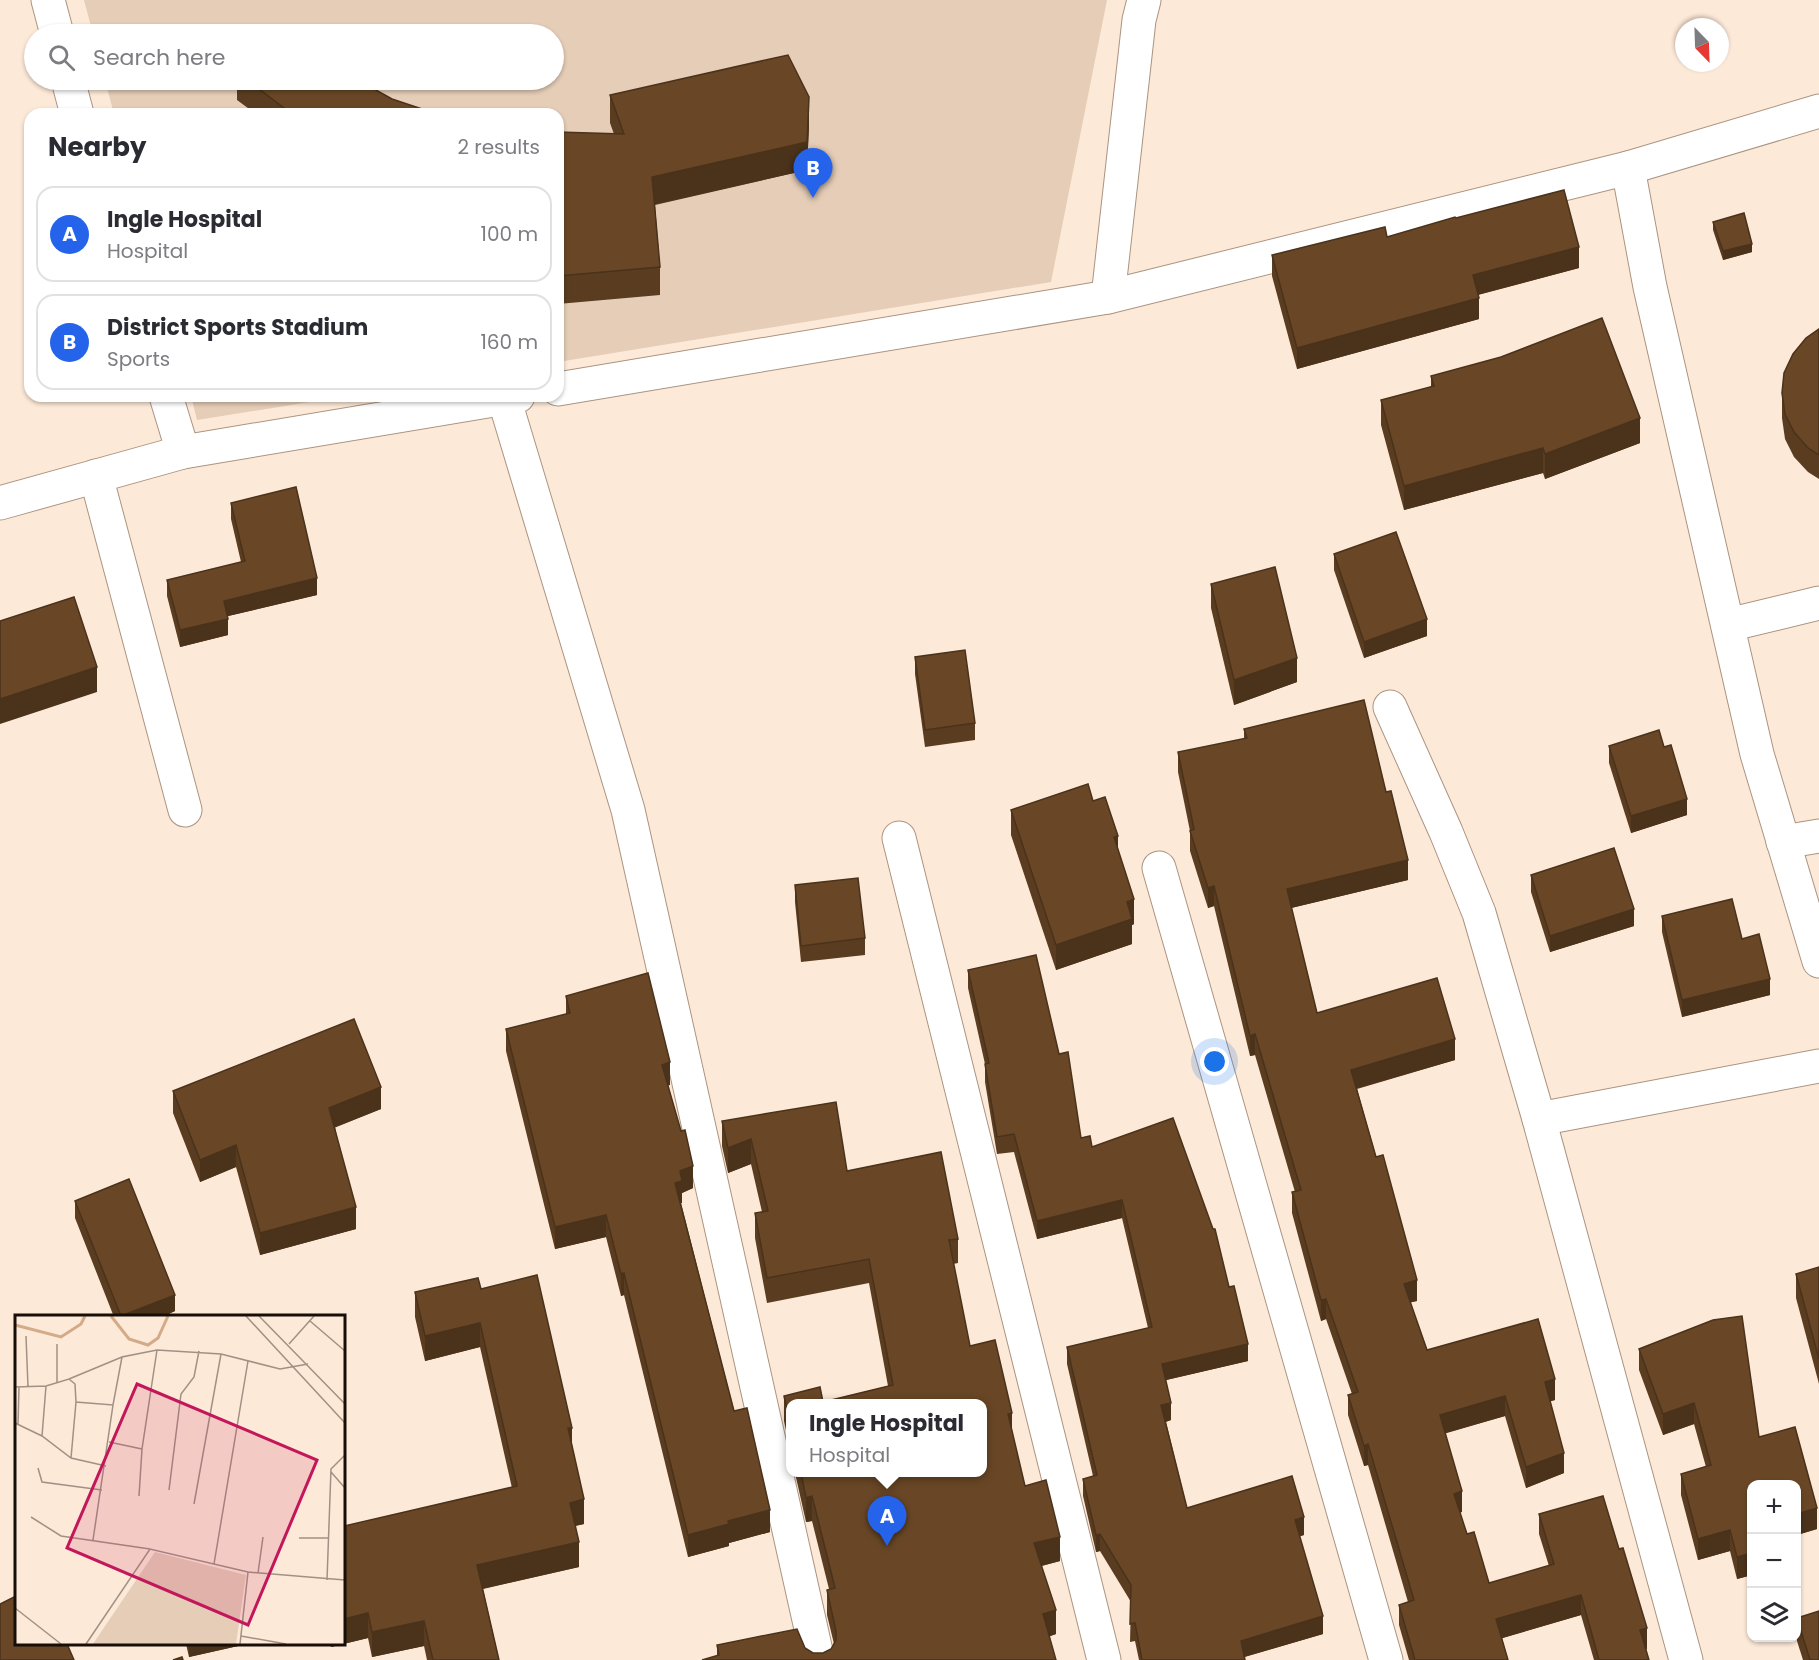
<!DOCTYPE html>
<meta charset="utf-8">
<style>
body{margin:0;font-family:Poppins,sans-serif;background:#f2f2f3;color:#2b2b33}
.controls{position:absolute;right:18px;bottom:18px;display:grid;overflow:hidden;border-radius:12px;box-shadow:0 2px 4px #0004}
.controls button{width:54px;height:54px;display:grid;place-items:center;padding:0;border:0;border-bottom:2px solid #e1e1e2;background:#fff;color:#2b2b33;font:30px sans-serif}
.compass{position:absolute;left:1675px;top:18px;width:54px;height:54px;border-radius:50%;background:#fff;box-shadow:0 2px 4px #0004;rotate:157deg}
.you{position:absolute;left:1215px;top:1062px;width:21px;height:21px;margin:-15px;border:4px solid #fff;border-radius:50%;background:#1a73e8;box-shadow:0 0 0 9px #1a73e833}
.badge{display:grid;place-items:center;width:39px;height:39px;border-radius:50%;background:#2563eb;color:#fff;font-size:20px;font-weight:700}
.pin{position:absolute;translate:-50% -50px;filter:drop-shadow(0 2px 3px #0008)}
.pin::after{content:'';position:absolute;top:32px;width:21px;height:18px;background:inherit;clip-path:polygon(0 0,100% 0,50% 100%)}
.popup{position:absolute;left:786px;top:1399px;width:201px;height:78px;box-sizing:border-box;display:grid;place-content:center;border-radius:12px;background:#fff;filter:drop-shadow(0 2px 4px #0005);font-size:20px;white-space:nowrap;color:#7c7c81}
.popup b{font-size:22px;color:#2b2b33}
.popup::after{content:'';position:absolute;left:50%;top:100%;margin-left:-12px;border:12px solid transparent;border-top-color:#fff}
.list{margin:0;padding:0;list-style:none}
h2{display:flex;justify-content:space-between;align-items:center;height:78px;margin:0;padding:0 24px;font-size:26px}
h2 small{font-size:20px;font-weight:400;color:#7c7c81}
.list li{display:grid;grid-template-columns:39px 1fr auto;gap:18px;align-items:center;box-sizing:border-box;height:96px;margin:0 12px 12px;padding:0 12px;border:2px solid #e1e1e2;border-radius:18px}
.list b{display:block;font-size:22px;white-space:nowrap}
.list p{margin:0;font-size:20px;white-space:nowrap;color:#7c7c81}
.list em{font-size:20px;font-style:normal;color:#7c7c81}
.icon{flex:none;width:33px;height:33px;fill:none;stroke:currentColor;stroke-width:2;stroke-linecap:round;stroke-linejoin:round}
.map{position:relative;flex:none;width:1819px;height:1660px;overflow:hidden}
.search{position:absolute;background:#fff;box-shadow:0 2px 4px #0004;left:24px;top:24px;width:540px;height:66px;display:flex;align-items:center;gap:15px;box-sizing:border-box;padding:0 21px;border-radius:33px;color:#7c7c81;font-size:22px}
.panel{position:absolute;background:#fff;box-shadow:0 2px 4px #0004;left:24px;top:108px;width:540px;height:294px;border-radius:18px}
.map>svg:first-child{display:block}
</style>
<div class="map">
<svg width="1819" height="1660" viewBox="0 0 1819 1660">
<rect width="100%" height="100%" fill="#fde9d8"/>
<g fill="#e5cdb7">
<polygon points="84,0 1107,0 1051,282 558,362 558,114 114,114 105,80 554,80 554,34 93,34"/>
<polygon points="191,396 347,396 197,420"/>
</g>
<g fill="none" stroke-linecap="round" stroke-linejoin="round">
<defs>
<g id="minor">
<polyline points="48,0 57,34"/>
<polyline points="68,80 77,114"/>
<polyline points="1628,168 1650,287 1757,754 1819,961"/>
<polyline points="1108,297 1628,168 1819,111"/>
<polyline points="558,389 1108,297 1139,20 1144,0"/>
<polyline points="166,396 183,452"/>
<polyline points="504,398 628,810 818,1660"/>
<polyline points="96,476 185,810"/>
<polyline points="0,503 183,452 518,396"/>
<polyline points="1728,625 1819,603"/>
<polyline points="1390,707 1446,832 1479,913 1539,1119 1686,1660"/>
<polyline points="899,838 1104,1660"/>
<polyline points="1783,842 1819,836"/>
<polyline points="1159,868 1386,1660"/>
<polyline points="1539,1119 1819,1066"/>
</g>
</defs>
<use href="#minor" stroke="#ab9481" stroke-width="35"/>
<use href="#minor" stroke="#fff" stroke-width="33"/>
</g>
<g fill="#5a3d21">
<polygon points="237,80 358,80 392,99 437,114 256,114 237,100"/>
<polygon points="610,95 809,125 807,170 655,205 660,267 660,295 558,304 558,132 614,134 610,123"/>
<polygon points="1456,218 1579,268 1478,295 1479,319 1297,369 1272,276 1272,255 1387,237"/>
<polygon points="1713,222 1752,252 1723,260 1713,230"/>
<polygon points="1819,329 1819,479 1808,472 1794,457 1785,439 1782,418 1782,393"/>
<polygon points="1431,376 1640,443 1545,479 1543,473 1404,510 1381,425 1381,400 1431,387"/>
<polygon points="231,503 317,595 228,616 228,635 180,647 167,596 167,580 241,562 231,519"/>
<polygon points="1334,554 1427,636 1364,658 1334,570"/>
<polygon points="1211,584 1297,682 1234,705 1211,608"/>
<polygon points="915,657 975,723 975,740 925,747 915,674"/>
<polygon points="1244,729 1408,880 1291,908 1317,1013 1455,1060 1357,1089 1417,1301 1410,1302 1427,1350 1555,1400 1550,1401 1564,1473 1526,1488 1505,1416 1445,1433 1462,1512 1460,1512 1467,1534 1489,1583 1549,1566 1539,1534 1539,1514 1647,1649 1646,1649 1649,1660 1594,1660 1581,1615 1502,1638 1508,1660 1409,1660 1399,1625 1399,1605 1408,1602 1368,1465 1364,1466 1348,1415 1348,1395 1352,1394 1326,1319 1321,1321 1292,1213 1292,1192 1295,1192 1255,1055 1250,1056 1214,906 1208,908 1190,851 1190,831 1178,772 1178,752 1244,739"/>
<polygon points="1609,746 1664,747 1687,815 1631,833 1609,763"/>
<polygon points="1093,801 1118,850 1134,924 1132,925 1132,944 1056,970 1011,835 1011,810"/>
<polygon points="1531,875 1634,926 1550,952 1531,892"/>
<polygon points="795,885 865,938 865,955 801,962 795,902"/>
<polygon points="1662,916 1742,939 1770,995 1682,1017 1662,932"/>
<polygon points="968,970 1059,1054 1081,1138 1092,1147 1248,1361 1166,1380 1171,1420 1166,1422 1187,1508 1304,1535 1299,1536 1323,1634 1244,1657 1245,1660 1139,1660 1135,1641 1130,1642 1131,1602 1100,1551 1096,1552 1083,1496 1083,1479 1093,1476 1067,1364 1067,1347 1148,1328 1122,1218 1037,1239 1014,1152 997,1154 985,1082 985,1064 968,988"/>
<polygon points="566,996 670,1085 668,1085 693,1188 682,1193 682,1203 681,1203 734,1411 770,1532 729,1543 729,1546 688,1557 624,1295 621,1296 606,1237 555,1249 506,1051 506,1029 566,1014"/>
<polygon points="173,1091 381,1109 335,1127 356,1229 260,1255 236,1167 200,1182 173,1113"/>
<polygon points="722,1121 847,1171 958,1239 958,1263 953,1264 970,1346 1012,1435 1025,1486 1060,1561 1041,1566 1056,1634 1049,1636 1056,1660 717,1656 717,1645 805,1648 813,1653 823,1653 831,1649 834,1644 827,1615 827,1590 829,1589 812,1521 806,1522 795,1473 983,1473 791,1404 791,1453 784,1421 784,1396 823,1402 888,1386 869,1283 767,1303 755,1238 755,1213 762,1212 751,1164 728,1173 722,1146"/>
<polygon points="75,1201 175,1311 162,1317 114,1317 75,1218"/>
<polygon points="1819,1267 1819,1384 1796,1298 1796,1274"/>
<polygon points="481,1289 572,1445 584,1524 575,1526 579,1567 483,1589 499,1660 427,1660 424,1646 372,1657 368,1638 331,1647 330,1644 344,1644 344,1526 512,1488 480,1347 425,1361 415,1317 415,1292"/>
<polygon points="1742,1316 1759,1437 1795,1427 1817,1508 1817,1529 1797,1535 1797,1485 1752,1485 1752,1575 1737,1579 1730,1551 1698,1560 1681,1495 1681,1474 1706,1467 1694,1424 1663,1435 1639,1370 1639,1349 1713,1320"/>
<polygon points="1797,1618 1819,1660 1803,1660 1797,1641"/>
<polygon points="186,1644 247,1644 189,1657"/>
</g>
<g fill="#4a321b">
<polygon points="809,97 809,125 807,170 652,205 652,177"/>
<polygon points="1752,244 1752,252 1723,260 1723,251"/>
<polygon points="1579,247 1579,268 1473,296 1473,275"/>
<polygon points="1479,298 1479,319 1297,369 1297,348"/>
<polygon points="1640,418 1640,443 1545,479 1545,454"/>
<polygon points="1543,448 1543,473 1404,510 1404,486"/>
<polygon points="317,578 317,595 224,617 224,601"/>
<polygon points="228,619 228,635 180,647 180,630"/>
<polygon points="1427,619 1427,636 1364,658 1364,642"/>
<polygon points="1297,658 1297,682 1234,705 1234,680"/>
<polygon points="97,667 97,692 0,724 0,699"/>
<polygon points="1687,799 1687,815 1631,833 1631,816"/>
<polygon points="1118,836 1118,860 1114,837"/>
<polygon points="1408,860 1408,880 1287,909 1287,889"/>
<polygon points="1214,886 1214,906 1208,908 1208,888"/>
<polygon points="1134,899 1134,924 1132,925 1132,944 1056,970 1056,945 1127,902"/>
<polygon points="1634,909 1634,926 1550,952 1550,936"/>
<polygon points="1770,979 1770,995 1682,1017 1682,1000"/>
<polygon points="1255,1034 1255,1055 1250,1056 1250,1036"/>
<polygon points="1455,1039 1455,1060 1351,1090 1351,1070"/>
<polygon points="670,1062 670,1085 662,1087 662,1065"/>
<polygon points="381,1087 381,1109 329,1130 329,1108"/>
<polygon points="751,1139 751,1164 728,1173 728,1148"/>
<polygon points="236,1145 236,1167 200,1182 200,1160"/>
<polygon points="693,1166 693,1188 682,1193 682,1203 675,1205 675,1183 680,1171"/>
<polygon points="1122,1200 1122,1218 1037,1239 1037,1221"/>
<polygon points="356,1207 356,1229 260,1255 260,1233"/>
<polygon points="606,1215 606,1237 555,1249 555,1227"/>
<polygon points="624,1273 624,1295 621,1296 621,1274"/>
<polygon points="1417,1280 1417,1301 1404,1304 1404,1284"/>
<polygon points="175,1295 175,1311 162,1317 121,1317"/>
<polygon points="1326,1299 1326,1319 1321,1321 1321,1300"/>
<polygon points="480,1323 480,1347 425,1361 425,1336"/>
<polygon points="1248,1344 1248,1361 1162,1381 1162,1364"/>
<polygon points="1555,1379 1555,1400 1545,1403 1545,1382"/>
<polygon points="1505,1396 1505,1416 1440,1435 1440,1415"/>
<polygon points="1171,1403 1171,1420 1161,1423 1161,1405"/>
<polygon points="1694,1403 1694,1424 1663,1435 1663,1414"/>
<polygon points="1012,1413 1012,1438 1008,1414"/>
<polygon points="568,1428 572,1428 572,1452"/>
<polygon points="1368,1444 1368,1465 1364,1466 1364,1446"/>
<polygon points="1564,1453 1564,1473 1526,1488 1526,1467"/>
<polygon points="1462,1491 1462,1512 1454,1515 1454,1494"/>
<polygon points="812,1496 812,1521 806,1522 806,1498"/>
<polygon points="584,1499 584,1524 570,1527 570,1503"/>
<polygon points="1817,1508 1817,1529 1797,1535 1797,1514"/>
<polygon points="770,1510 770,1532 729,1543 729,1546 688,1557 688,1535 728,1521"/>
<polygon points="1304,1517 1304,1535 1295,1538 1295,1520"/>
<polygon points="1730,1530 1730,1551 1698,1560 1698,1539"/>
<polygon points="1100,1534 1100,1551 1096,1552 1096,1535"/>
<polygon points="1060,1537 1060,1561 1034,1568 1034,1543"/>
<polygon points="579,1542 579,1567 477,1590 477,1565"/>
<polygon points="1752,1553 1752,1575 1737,1579 1737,1557"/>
<polygon points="1581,1595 1581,1615 1496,1640 1496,1619"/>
<polygon points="1056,1610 1056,1634 1043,1639 1043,1614"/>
<polygon points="368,1613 368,1638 331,1647 331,1644 344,1644 344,1619"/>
<polygon points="1323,1616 1323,1634 1241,1658 1241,1641"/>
<polygon points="424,1621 424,1646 372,1657 372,1632"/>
<polygon points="1647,1628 1647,1649 1640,1651 1640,1630"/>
<polygon points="189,1644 247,1644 189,1657"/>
</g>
<g fill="#694726" stroke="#4a321b" stroke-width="1.5">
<polygon points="788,55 809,97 807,142 652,177 660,267 558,276 558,132 624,134 610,95"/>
<polygon points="247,80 358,80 392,99 437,114 292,114"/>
<polygon points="1564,190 1579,247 1473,275 1479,298 1297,348 1272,255 1385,227 1387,237 1455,217 1456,218"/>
<polygon points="1744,213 1752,244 1723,251 1713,222"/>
<polygon points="1602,318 1640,418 1545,454 1543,448 1404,486 1381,400 1434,386 1431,376 1501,357"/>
<polygon points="1819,329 1819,455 1808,448 1794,432 1785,414 1782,393 1784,373 1793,354 1806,338"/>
<polygon points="296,487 317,578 224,601 228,619 180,630 167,580 245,561 231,503"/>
<polygon points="1396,532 1427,619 1364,642 1334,554"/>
<polygon points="1275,567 1297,658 1234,680 1211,584"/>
<polygon points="74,597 97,667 0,699 0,621"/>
<polygon points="965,650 975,723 925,730 915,657"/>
<polygon points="1364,700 1386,792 1391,791 1408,860 1287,889 1317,1013 1437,978 1455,1039 1351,1070 1376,1157 1383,1155 1417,1280 1404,1284 1427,1350 1538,1319 1555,1379 1545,1382 1564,1453 1526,1467 1505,1396 1440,1415 1462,1491 1454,1494 1467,1534 1474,1532 1489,1583 1554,1564 1539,1514 1603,1496 1619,1549 1623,1548 1647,1628 1640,1630 1649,1660 1599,1660 1581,1595 1496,1619 1508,1660 1415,1660 1399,1605 1414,1600 1368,1444 1364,1446 1348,1395 1358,1392 1326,1299 1321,1300 1292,1192 1301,1190 1255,1034 1250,1036 1214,886 1208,888 1190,831 1194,829 1178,752 1247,738 1244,729"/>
<polygon points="1659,730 1664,747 1671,745 1687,799 1631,816 1609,746"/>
<polygon points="1088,784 1093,801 1105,797 1118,836 1114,837 1134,899 1127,902 1132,919 1056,945 1011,810"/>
<polygon points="1614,848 1634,909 1550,936 1531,875"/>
<polygon points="858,878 865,938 801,946 795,885"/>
<polygon points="1732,899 1742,939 1759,934 1770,979 1682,1000 1662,916"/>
<polygon points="1036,955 1059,1054 1068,1052 1081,1138 1090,1136 1092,1147 1173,1118 1213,1229 1215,1229 1229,1287 1234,1286 1248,1344 1162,1364 1171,1403 1161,1405 1187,1508 1292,1476 1304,1517 1295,1520 1323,1616 1241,1641 1245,1660 1142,1660 1135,1623 1130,1624 1131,1585 1100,1534 1096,1535 1083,1479 1097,1475 1067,1347 1152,1327 1122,1200 1037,1221 1014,1134 997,1137 985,1064 989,1063 968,970"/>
<polygon points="648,973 670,1062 662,1065 681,1131 685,1130 693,1166 680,1171 682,1181 675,1183 734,1411 747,1408 770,1510 728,1521 729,1524 688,1535 624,1273 621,1274 606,1215 555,1227 506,1029 570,1013 566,996"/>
<polygon points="354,1019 381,1087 329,1108 356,1207 260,1233 236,1145 200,1160 173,1091"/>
<polygon points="836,1102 847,1171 941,1152 958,1239 949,1240 970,1346 995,1340 1012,1413 1008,1414 1025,1486 1046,1480 1060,1537 1034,1543 1056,1610 1043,1614 1056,1660 702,1660 719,1655 717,1645 797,1629 805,1648 813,1653 823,1653 831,1649 836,1640 836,1631 827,1590 835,1588 812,1496 806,1498 801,1473 983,1473 983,1404 791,1404 791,1428 784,1396 820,1387 823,1402 893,1385 869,1259 767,1278 755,1213 768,1211 751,1139 728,1148 722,1121"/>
<polygon points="129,1179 175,1295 121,1316 75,1201"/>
<polygon points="1819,1267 1819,1359 1796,1274"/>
<polygon points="537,1275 572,1428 568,1428 584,1499 570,1503 579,1542 477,1565 499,1660 433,1660 424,1621 372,1632 368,1613 344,1619 344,1526 517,1486 480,1323 425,1336 415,1292 478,1278 481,1289"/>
<polygon points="1742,1316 1759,1437 1795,1427 1817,1508 1797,1514 1797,1485 1752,1485 1752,1553 1737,1557 1730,1530 1698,1539 1681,1474 1711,1465 1694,1403 1663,1414 1639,1349 1713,1320"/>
<polygon points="16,1596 16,1644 59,1644 60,1646 67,1644 74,1660 0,1660 0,1604"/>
<polygon points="1819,1611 1819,1660 1810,1660 1797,1618"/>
<polygon points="182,1657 183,1660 173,1660"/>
</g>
<g transform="translate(15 1315)">
<rect width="330" height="330" fill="#fde9d8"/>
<path d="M140,237l91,23 -10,69h-143z" fill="#e5cdb7"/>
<path fill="none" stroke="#d3ab88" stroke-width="3" d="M96,1l18,23 19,6 10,-7 10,-22M0,10l46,12 20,-13 4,-8"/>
<path fill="none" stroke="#a19184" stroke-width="1.5" d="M231,1l99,107M244,1l86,88M295,6l35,30M11,21l2,51M274,29l25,-28M54,64l53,-22M42,68v-39M0,72l31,-1 23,-7 6,5 1,18 37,3 9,-48 35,-7 64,4 59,15 28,-5M0,108l27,13 29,22 35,8M3,110l1,-38M27,121l4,-50M94,127l33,7M56,143l5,-56M23,153l4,14 60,8M316,157l14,16M154,175l12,-96 13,-17 5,-26M124,181l3,-47 15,-99M179,189l27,-150M16,202l30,19 89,13M284,223h30M78,225l20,-135M199,249l34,-203M243,258l5,-36M312,265l4,-111 14,-14M0,293l46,36M226,321l45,8M71,329l64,-95 98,23 97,8M225,329l8,-72"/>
<path fill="#c2185b" fill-opacity="0.15" stroke="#c2185b" stroke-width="3" d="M122,69l180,76 -69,165 -181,-77z"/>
<rect width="330" height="330" fill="none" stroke="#160e07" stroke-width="3"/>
</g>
</svg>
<div class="controls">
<button>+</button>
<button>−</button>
<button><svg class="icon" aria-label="layers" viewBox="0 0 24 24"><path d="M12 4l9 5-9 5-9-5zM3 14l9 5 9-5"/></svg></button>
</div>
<svg class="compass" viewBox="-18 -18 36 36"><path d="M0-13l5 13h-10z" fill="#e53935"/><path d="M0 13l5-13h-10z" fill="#7c7c81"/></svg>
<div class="you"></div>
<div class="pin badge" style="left:887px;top:1546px">A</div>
<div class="popup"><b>Ingle Hospital</b>Hospital</div>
<div class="pin badge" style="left:813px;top:198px">B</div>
<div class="search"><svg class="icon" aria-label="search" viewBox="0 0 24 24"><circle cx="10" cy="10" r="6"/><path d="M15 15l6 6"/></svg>Search here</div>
<section class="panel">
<h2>Nearby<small>2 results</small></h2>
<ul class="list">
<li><span class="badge">A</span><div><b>Ingle Hospital</b><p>Hospital</p></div><em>100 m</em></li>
<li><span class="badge">B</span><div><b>District Sports Stadium</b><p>Sports</p></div><em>160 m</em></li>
</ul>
</section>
</div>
